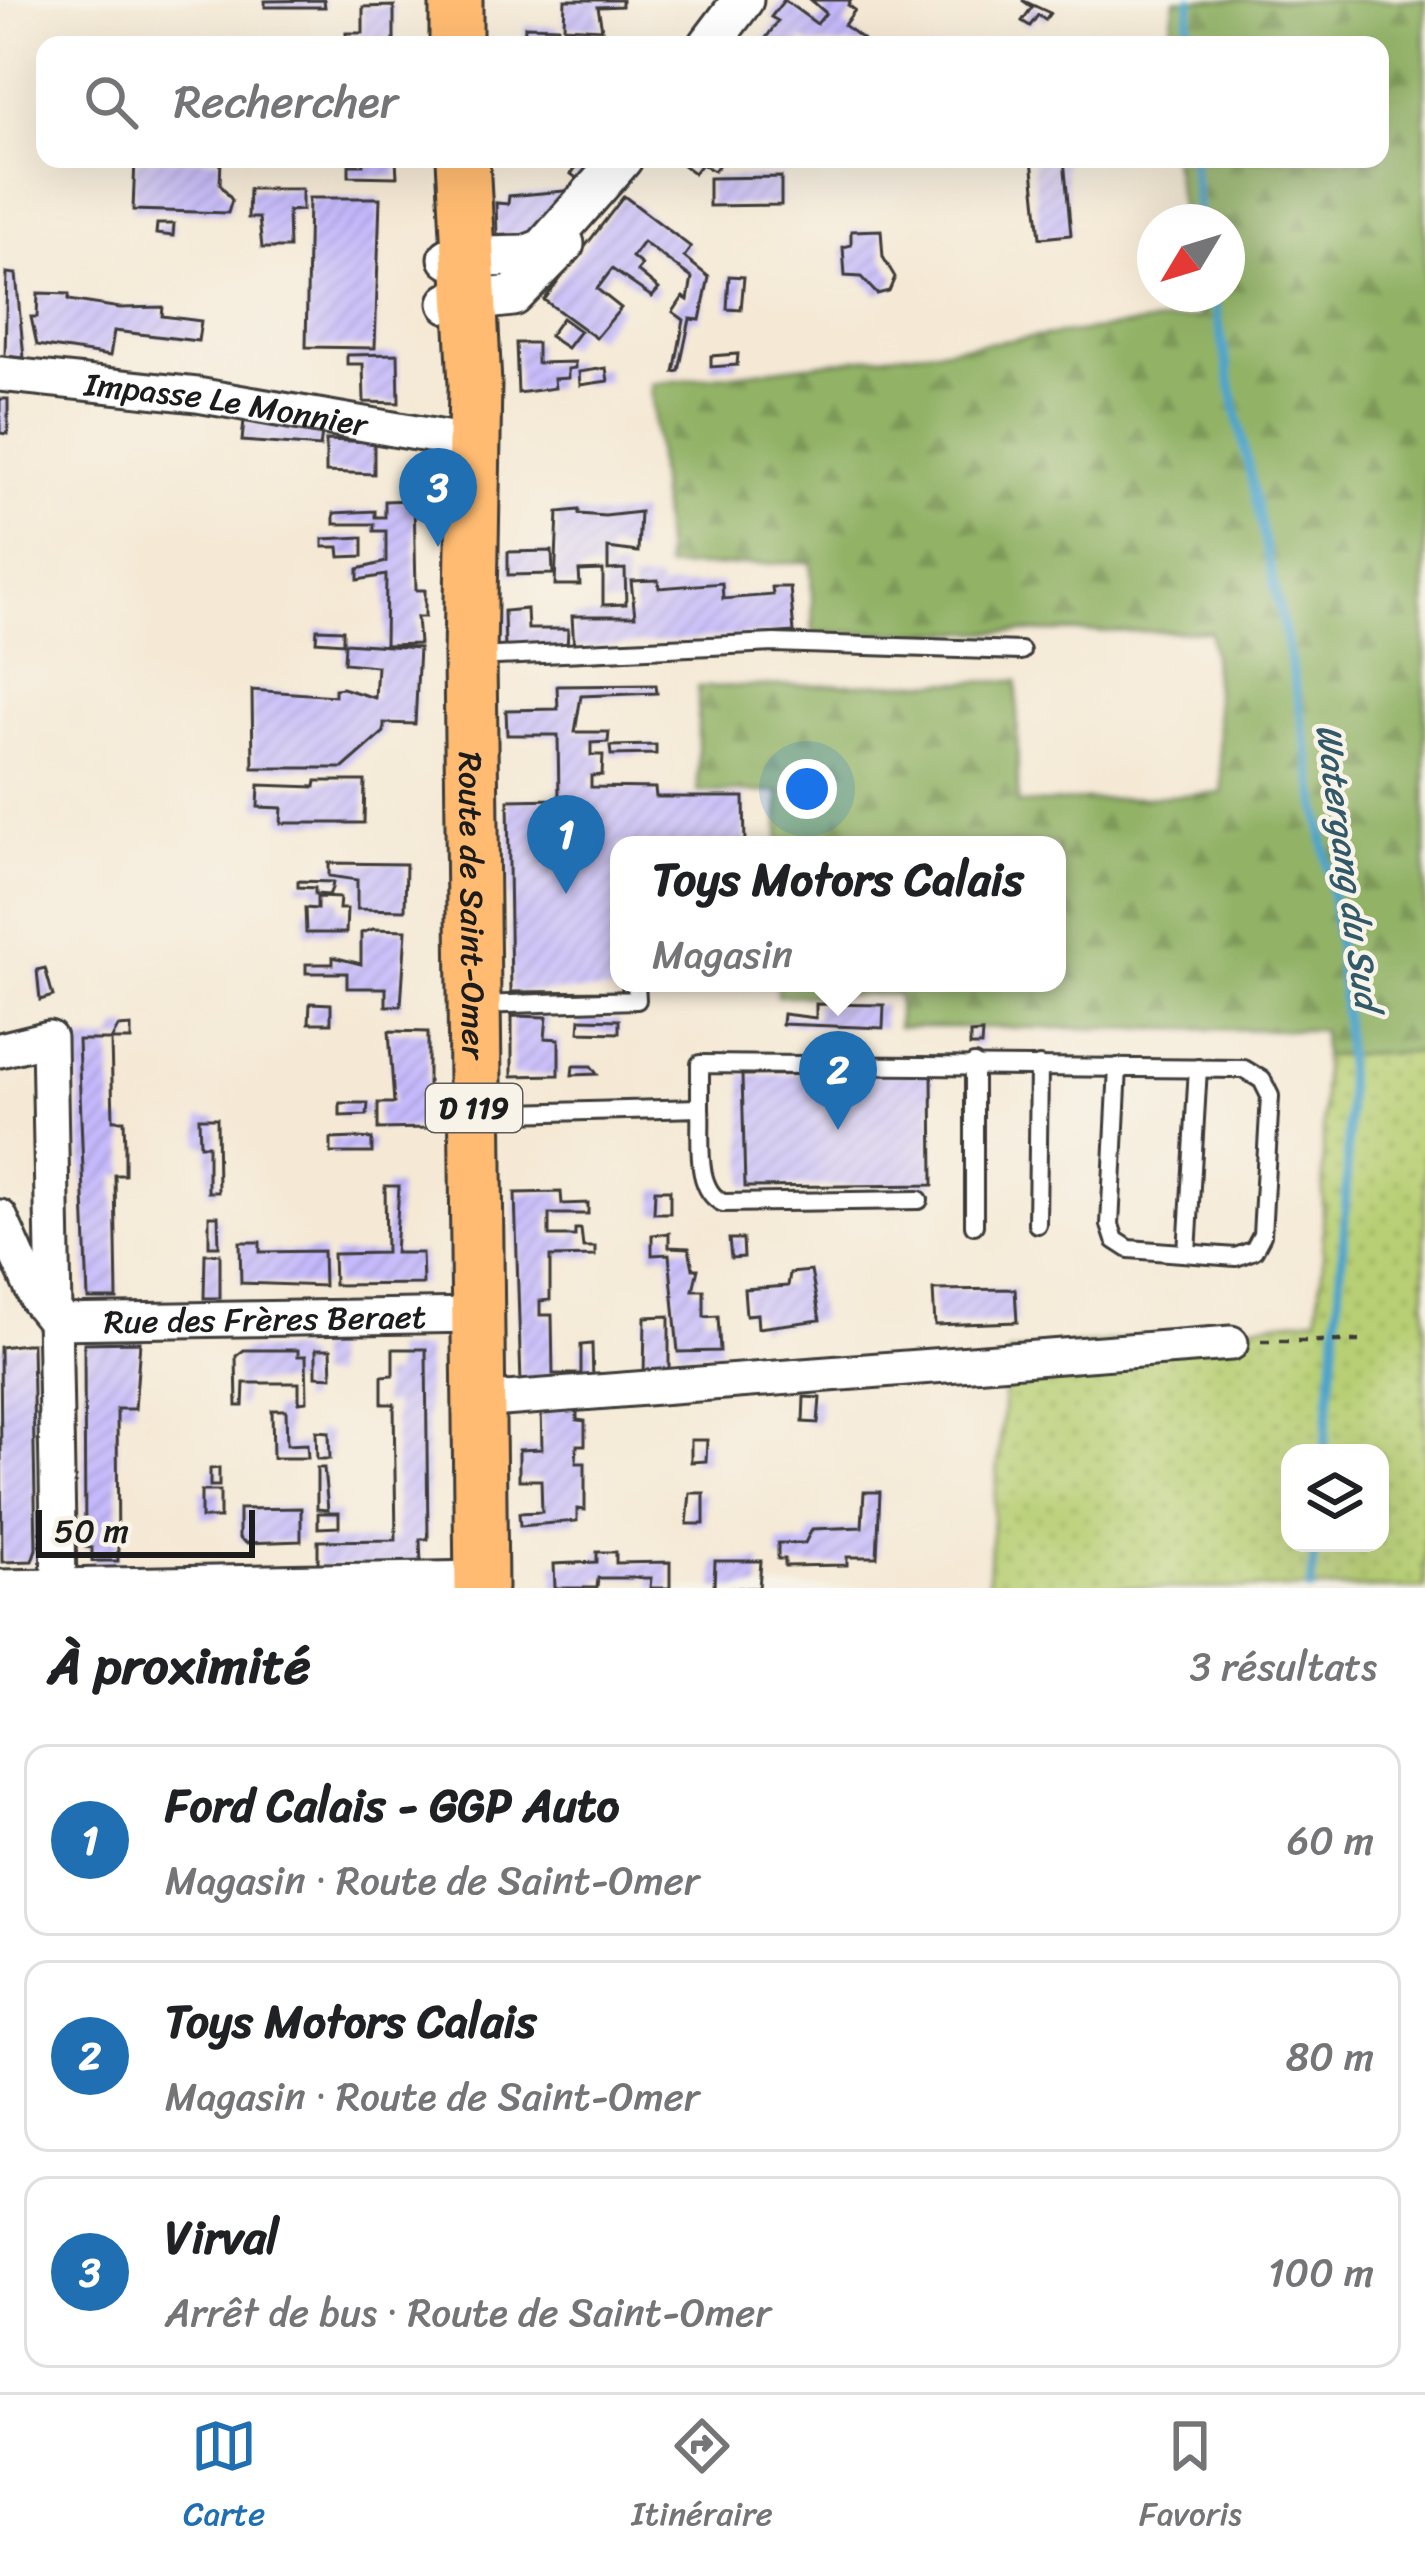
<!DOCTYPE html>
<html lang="fr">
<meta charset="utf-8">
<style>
body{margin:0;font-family:Sriracha,sans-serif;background:#f2f2f2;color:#202124}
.controls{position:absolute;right:36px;bottom:36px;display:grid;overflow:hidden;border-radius:24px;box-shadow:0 12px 48px #0002}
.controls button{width:108px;height:108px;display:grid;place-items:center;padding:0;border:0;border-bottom:3px solid #e0e0e0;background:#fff;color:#202124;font:60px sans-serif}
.compass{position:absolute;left:1137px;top:204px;width:108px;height:108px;border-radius:50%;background:#fff;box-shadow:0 12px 48px #0002;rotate:232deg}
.scale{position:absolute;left:36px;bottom:30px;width:219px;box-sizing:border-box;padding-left:12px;border:6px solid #1c1c1c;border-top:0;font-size:33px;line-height:42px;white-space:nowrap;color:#1c1c1c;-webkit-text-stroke:9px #f7f3e8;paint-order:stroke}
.you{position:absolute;left:807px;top:789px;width:42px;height:42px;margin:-30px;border:9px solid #fff;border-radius:50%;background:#1a73e8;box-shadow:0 0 0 18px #1a73e833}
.badge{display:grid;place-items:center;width:78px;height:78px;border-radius:50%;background:#1f6fb2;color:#fff;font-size:39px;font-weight:700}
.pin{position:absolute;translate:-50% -99px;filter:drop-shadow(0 3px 6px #0008)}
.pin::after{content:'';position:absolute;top:63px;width:42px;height:36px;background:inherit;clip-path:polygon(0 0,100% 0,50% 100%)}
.popup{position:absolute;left:610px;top:836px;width:456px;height:156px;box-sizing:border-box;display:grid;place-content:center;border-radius:24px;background:#fff;filter:drop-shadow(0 3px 9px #0005);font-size:39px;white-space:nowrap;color:#757577}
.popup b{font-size:45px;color:#202124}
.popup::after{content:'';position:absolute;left:50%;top:100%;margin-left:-24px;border:24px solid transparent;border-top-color:#fff}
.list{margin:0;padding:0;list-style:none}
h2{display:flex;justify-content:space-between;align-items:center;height:156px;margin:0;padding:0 48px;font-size:51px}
h2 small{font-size:39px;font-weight:400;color:#757577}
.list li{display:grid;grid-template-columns:78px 1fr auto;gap:36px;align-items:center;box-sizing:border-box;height:192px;margin:0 24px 24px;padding:0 24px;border:3px solid #e0e0e0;border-radius:24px}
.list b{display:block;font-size:45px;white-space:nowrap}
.list p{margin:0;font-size:39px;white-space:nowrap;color:#757577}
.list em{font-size:39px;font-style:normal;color:#757577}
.icon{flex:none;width:66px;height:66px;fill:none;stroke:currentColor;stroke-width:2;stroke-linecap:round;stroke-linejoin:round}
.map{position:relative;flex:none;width:1425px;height:1588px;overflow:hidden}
.search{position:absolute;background:#fff;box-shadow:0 12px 48px #0002;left:36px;right:36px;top:36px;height:132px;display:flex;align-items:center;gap:30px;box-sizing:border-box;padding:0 42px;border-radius:24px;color:#757577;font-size:45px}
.sheet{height:804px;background:#fff}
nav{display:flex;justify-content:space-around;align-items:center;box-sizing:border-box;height:168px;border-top:3px solid #e0e0e0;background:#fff;font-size:33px;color:#757577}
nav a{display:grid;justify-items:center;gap:6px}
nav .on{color:#1f6fb2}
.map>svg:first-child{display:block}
</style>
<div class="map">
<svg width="1425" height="1588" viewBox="0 0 1425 1588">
<defs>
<pattern id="grass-dots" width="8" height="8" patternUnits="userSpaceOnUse" patternTransform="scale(3)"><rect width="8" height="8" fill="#b8cf74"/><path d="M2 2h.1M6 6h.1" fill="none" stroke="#9eb164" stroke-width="1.8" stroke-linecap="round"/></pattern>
<pattern id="forest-firs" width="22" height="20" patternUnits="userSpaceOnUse" patternTransform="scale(3)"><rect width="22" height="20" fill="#92b266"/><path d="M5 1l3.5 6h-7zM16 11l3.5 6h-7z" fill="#7d9858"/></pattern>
<pattern id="building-hatch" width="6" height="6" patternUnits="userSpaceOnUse" patternTransform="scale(3)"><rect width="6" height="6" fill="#c5b9fc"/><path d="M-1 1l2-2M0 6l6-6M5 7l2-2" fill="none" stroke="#a99ed7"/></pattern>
</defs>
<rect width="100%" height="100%" fill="#f7f3e8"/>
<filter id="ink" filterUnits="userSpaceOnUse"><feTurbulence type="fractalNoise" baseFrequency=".00833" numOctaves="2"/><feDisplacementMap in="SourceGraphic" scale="24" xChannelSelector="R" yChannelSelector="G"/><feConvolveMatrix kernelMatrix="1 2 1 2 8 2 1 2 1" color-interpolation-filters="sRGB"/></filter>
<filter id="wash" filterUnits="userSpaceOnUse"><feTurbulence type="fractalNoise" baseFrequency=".004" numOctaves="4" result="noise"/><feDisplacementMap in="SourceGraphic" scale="48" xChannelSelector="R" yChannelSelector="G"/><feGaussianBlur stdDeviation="2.7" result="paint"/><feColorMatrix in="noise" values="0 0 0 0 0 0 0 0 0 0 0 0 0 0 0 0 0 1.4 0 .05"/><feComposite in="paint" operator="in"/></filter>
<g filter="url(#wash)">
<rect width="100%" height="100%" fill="#f5e9d5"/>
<path fill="url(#grass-dots)" stroke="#6a7648" stroke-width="3" fill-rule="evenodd" d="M1425,1052v536h-438l21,-235 309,-36 6,-57v-204zM1290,1453h90v90h-90z"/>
<polygon fill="url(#forest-firs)" stroke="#576741" stroke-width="3" points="1175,0 1425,0 1425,1052 1323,1056 1322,1030 898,1027 898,994 777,996 777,983 1057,983 1057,845 779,845 779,792 698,792 698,687 1017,681 1018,804 1223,793 1210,631 813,633 811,562 666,568 651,384 1200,317 1197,294 1227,294 1227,222 1183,222 1172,159 1380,159 1380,45 1168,45"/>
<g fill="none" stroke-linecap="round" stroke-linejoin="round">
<g stroke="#4da4ca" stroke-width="9">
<polyline points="1186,45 1191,0"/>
<polyline points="1192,159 1199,222"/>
<path d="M1213,294c45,243 116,485 132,733 10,142 -7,284 -21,426"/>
<polyline points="1311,1588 1315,1543"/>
</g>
</g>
<g id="blocks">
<g fill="url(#building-hatch)">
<polygon points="324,0 325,7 265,7 265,1"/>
<polygon points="565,0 622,0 622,6 598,7 602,29 564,27"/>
<polygon points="784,0 817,24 826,13 811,0 851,0 848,5 855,10 844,25 870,45 811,45 803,39 799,45 761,45 778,21 771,17"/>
<polygon points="1022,0 1050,13 1045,20 1038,15 1030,26 1022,21 1032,7"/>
<polygon points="394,6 394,45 346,45 346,33 363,33 363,7"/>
<polygon points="525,26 558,27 558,45 524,45"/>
<polygon points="135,159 221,159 220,184 232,200 228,213 133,210"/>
<polygon points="363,159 396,159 397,177 349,176 349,165 363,165"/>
<polygon points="582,159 599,159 582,182 571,174"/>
<polygon points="675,159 723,159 714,171 701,164 694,173"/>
<polygon points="1032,159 1064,159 1071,235 1040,238"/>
<polygon points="781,177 781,205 709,206 709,178"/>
<polygon points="249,189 302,189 302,210 288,211 289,248 262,248 259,218 248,218"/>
<polygon points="575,190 542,234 497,235 496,203 508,204 509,196"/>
<polygon points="624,196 691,247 684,257 709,277 700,320 690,319 679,371 674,372 684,320 673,312 683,297 688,300 692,278 643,242 632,257 642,265 637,271 659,289 652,297 612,269 597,289 621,308 596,338 544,300"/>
<polygon points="309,198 380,198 375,348 306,347"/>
<polygon points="157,224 174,224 173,236 156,234"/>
<polygon points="881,230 883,257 895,277 889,291 877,294 861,277 845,276 843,247 851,245 851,231"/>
<polygon points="7,273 16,274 24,358 5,356"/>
<polygon points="729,276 744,277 741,310 727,309"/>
<polygon points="38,293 69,294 69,300 120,308 163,307 162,316 201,321 198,341 114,331 110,356 37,345 31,317 37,317"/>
<polygon points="562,318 580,331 567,348 549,336"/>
<polygon points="516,343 537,343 537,363 575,362 575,368 568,369 568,378 554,379 555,388 518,393"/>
<polygon points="398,354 399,403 364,402 363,364 347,364 347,355"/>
<polygon points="738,354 737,365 711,367 711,356"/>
<polygon points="606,368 608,381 580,385 579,372"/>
<polygon points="0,399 8,399 8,434 0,433"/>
<polygon points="244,420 322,433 320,447 242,441"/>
<polygon points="326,440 374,442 374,474 326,472"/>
<polygon points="414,500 416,590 425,590 425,617 417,617 419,644 385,645 386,575 358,580 358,569 386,562 386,531 374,531 374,524 334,524 334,513 375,511 375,517 385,517 385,501"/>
<polygon points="579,510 579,514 605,516 640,512 638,552 608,548 608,570 625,569 626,604 603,605 603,570 579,571 580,585 555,585 558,512"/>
<polygon points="363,537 363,556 340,557 339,547 323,547 323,539"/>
<polygon points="552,551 553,574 508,575 508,552"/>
<polygon points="658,580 659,588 722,583 723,599 773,595 772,587 790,587 794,632 574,648 572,616 635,616 631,581"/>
<polygon points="527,609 528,629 568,629 567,649 505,649 504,611"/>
<polygon points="317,629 343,630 343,643 316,641"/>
<polygon points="345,643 419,648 415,724 384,723 384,732 343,768 253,768 252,690 335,696 335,689 342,688 375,698 377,666 344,663"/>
<polygon points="656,685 657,693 581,696 575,732 609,732 608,742 591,743 591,755 603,755 602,775 591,776 591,787 655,788 656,797 744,797 745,845 619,845 622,991 511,992 508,800 559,799 558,735 507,735 506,710 558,709 557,686"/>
<polygon points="656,745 656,754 611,755 610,746"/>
<polygon points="316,781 365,781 364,823 281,823 282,808 258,807 259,785 315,787"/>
<polygon points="329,863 406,864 405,910 357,909 357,880 329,876"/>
<polygon points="298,881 333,882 332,888 329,895 315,894 315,888 298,887"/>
<polygon points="317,897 340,898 339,909 347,909 346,933 306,933 305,908 317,909"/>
<polygon points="373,929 406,930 401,1006 386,1006 386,988 347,988 347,973 306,973 306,964 333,964 333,957 361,964 361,933"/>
<polygon points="45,968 53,996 40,1000 37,970"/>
<polygon points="310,1003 331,1004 331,1023 309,1023"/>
<polygon points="816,1004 884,1005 883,1028 782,1024 783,1014 816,1018"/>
<polygon points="512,1016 547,1017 545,1038 559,1039 559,1075 512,1076"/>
<polygon points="580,1019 619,1020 619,1033 579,1032"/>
<polygon points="131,1026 131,1040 111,1040 113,1120 124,1120 125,1147 125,1175 115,1175 117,1299 88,1299 78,1040 111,1040 118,1027"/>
<polygon points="389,1031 428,1032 428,1128 378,1129 378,1103 394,1103"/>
<polygon points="982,1033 981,1046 970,1046 970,1034"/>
<polygon points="573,1066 591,1066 597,1074 572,1075"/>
<polygon points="932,1073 933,1185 745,1187 742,1075"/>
<polygon points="340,1103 368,1103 367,1115 340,1116"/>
<polygon points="199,1118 217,1118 218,1192 208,1192 208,1145 200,1145"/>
<polygon points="357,1138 372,1139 372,1153 331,1153 331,1139"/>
<polygon points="385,1186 399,1186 395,1253 422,1253 423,1284 334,1285 333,1254 386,1253"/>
<polygon points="655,1190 670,1190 670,1213 654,1213"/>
<polygon points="561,1192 562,1204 588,1203 588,1214 549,1214 549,1236 575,1236 575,1229 581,1229 583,1247 595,1247 595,1256 550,1257 550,1300 540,1301 540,1315 552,1315 553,1374 581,1374 581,1345 592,1344 593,1381 521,1384 515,1193"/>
<polygon points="209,1216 218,1216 219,1246 209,1246"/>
<polygon points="669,1233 669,1247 689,1248 693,1269 698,1269 693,1290 704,1290 704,1317 718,1316 720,1351 678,1352 669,1254 652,1255 652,1235"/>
<polygon points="729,1239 743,1239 744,1257 731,1258"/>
<polygon points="240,1242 260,1242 260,1252 323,1251 324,1286 241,1283"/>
<polygon points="205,1254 220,1254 220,1298 204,1298"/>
<polygon points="811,1271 820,1320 758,1328 757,1314 746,1315 744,1289 788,1286 790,1273"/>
<polygon points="1015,1289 1017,1322 935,1325 933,1290"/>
<polygon points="669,1316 669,1377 644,1378 645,1317"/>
<polygon points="140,1342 135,1409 117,1409 118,1561 92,1561 92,1548 85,1547 84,1343"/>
<polygon points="25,1344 32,1344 36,1549 32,1561 2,1562 0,1347"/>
<polygon points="316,1349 331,1349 332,1377 316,1376"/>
<polygon points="393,1349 426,1349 428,1539 420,1539 421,1565 318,1567 318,1541 396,1540 394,1404 382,1404 382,1376 393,1375"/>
<polygon points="244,1350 298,1350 298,1356 306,1356 307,1401 299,1402 299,1383 244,1383 243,1406 237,1406 236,1356"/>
<polygon points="804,1397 820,1398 818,1423 803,1422"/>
<polygon points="541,1406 577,1407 577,1420 585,1421 585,1445 577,1445 576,1463 585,1463 585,1510 577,1509 577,1521 520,1526 519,1513 542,1512 541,1480 519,1480 519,1450 542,1449"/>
<polygon points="272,1410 286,1410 287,1445 307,1444 308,1458 273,1458"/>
<polygon points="316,1431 329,1432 330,1459 317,1459"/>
<polygon points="691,1440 707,1440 706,1461 691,1462"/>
<polygon points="219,1468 219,1486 210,1486 210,1469"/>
<polygon points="317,1468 324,1468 328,1510 317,1509"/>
<rect x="201" y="1491" width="19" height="27"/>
<polygon points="864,1492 880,1492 877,1557 847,1557 847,1565 785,1566 785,1559 778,1559 778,1543 805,1543 812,1529 862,1527"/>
<polygon points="690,1493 704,1493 704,1524 687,1524"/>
<polygon points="301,1508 301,1541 246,1543 239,1538 239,1509"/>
<polygon points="318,1513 339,1513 339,1527 318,1528"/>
<polygon points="597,1552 616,1552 616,1563 670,1562 670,1588 650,1588 651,1578 598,1578 597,1588 555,1588 554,1564 597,1562"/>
<polygon points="715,1561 761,1561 759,1588 714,1588"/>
</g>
</g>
</g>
<g filter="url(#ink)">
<use href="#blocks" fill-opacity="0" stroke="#3d3b38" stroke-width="3"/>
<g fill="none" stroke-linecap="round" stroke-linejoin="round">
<defs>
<g id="service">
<polyline points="477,657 774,643 1021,651"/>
<polyline points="479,1005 637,1000 636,983"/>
<polyline points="974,1064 974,1225"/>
<polyline points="700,1108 700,1064 1244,1069 1262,1080 1270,1096 1262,1235 1254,1250 1236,1257 1129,1249 1115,1240 1110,1225 1118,1067"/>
<path d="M481,1114l219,-6c2,29 -7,81 23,95l196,-3"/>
<polyline points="1037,1224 1039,1066"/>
<polyline points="1187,1253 1198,1068"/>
</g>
<g id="minor">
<path id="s1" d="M0,374l197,21 254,44"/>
<polyline points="0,1050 49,1038 59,1585"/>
<polyline points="0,1217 37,1300 55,1322"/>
<path id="s2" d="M55,1322l422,-7"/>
<polyline points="478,1401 1231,1343"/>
<polyline points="0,1587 481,1578"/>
</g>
<g id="tertiary">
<polyline points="709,45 743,0"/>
<polyline points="449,258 525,256 543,249 622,159"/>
<polyline points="449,303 513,296 564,244"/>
</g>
<g id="primary">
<polyline points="456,0 456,45"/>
<path id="s3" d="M463,159l12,225 -5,273 11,931"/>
</g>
</defs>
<use href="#service" stroke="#3d3b38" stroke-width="22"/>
<use href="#minor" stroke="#3d3b38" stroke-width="39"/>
<use href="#tertiary" stroke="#3d3b38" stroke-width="45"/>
<use href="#primary" stroke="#3d3b38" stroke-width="57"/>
<polyline stroke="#3d3b38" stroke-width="4.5" stroke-dasharray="9 9" stroke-linecap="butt" points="1261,1341 1361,1341"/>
<use href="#service" stroke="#fff" stroke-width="16"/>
<use href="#minor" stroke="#fff" stroke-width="33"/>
<use href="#tertiary" stroke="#fff" stroke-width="39"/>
<use href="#primary" stroke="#ffbb71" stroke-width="51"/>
</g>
</g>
<g text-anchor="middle" stroke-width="9" stroke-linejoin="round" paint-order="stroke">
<rect fill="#f7f3e8" stroke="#5e5c59" stroke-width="3" x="426" y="1084" width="96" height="48" rx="9"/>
<g font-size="30" font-weight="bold" fill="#1c1c1c">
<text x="474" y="1118">D 119</text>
</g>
<g font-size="33" fill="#1c1c1c" stroke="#f7f3e8">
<text dy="12" stroke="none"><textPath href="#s1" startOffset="228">Impasse Le Monnier</textPath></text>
<text dy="12" stroke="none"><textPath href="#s3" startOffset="747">Route de Saint-Omer</textPath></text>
<text dy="12" stroke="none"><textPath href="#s2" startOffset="210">Rue des Frères Beraet</textPath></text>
</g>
<g font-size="36" font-style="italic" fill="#32596a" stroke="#f7f3e8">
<text transform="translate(1349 866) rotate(82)" y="13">Watergang du Sud</text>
</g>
</g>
</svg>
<div class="controls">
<button><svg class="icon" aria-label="layers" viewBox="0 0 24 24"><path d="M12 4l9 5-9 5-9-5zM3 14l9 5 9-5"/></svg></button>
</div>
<svg class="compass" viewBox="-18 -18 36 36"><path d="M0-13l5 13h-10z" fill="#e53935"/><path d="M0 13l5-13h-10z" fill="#757577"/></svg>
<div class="scale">50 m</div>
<div class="you"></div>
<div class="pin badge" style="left:566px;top:894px">1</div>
<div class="pin badge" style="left:838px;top:1130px">2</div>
<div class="popup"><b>Toys Motors Calais</b>Magasin</div>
<div class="pin badge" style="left:438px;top:547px">3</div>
<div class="search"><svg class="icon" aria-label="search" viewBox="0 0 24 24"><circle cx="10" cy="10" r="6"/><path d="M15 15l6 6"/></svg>Rechercher</div>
</div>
<section class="sheet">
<h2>À proximité<small>3 résultats</small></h2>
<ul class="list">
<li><span class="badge">1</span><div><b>Ford Calais - GGP Auto</b><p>Magasin · Route de Saint-Omer</p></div><em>60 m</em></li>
<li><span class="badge">2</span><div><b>Toys Motors Calais</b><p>Magasin · Route de Saint-Omer</p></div><em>80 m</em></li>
<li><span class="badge">3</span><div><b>Virval</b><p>Arrêt de bus · Route de Saint-Omer</p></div><em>100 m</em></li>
</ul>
</section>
<nav>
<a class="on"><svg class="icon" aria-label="map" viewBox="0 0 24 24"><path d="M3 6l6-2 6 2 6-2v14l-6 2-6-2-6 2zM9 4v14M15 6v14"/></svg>Carte</a>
<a><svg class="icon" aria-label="directions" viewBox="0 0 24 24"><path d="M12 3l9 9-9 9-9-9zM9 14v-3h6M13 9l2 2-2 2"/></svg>Itinéraire</a>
<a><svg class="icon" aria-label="saved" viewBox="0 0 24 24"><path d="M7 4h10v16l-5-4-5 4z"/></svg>Favoris</a>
</nav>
